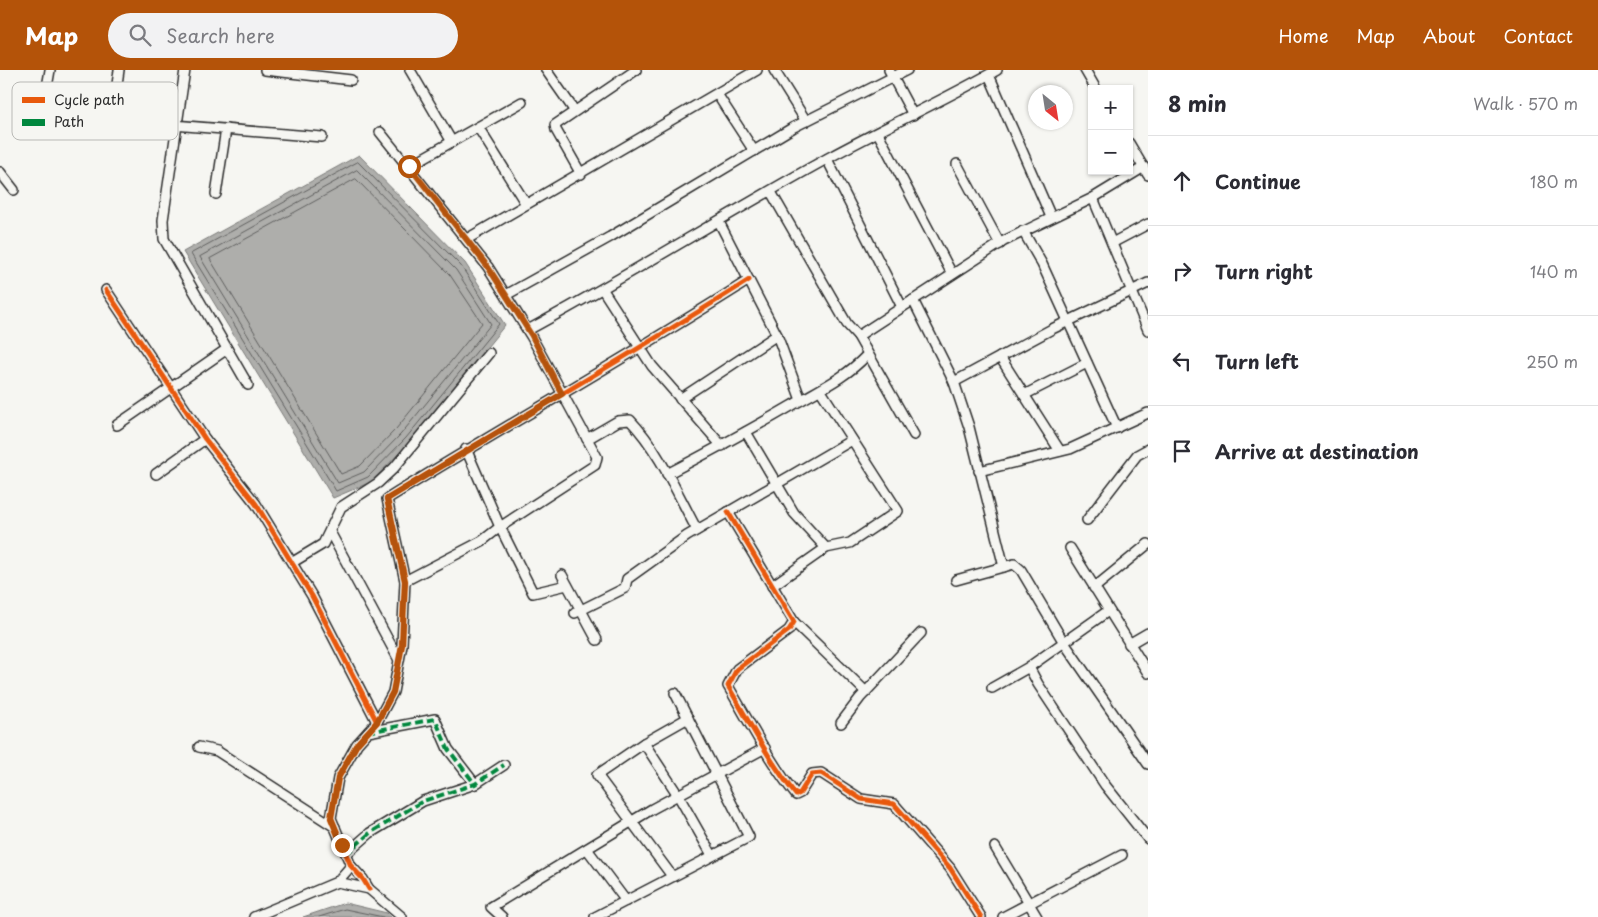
<!DOCTYPE html>
<meta charset="utf-8">
<style>
body{margin:0;font-family:"Playpen Sans",sans-serif;background:#f2f2f3;color:#2b2b33}
.controls{position:absolute;right:15px;top:15px;display:grid;overflow:hidden;border-radius:0px;box-shadow:0 1px 4px #0004}
.controls button{width:45px;height:45px;display:grid;place-items:center;padding:0;border:0;border-bottom:1px solid #e1e1e2;background:#fff;color:#2b2b33;font:25px sans-serif}
.compass{position:absolute;left:1028px;top:15px;width:45px;height:45px;border-radius:50%;background:#fff;box-shadow:0 1px 4px #0004;rotate:150deg}
.stop{position:absolute;width:15px;height:15px;margin:-11px;border:4px solid #b45309;border-radius:50%;background:#fff}
.stop.end{background:#b45309;border-color:#fff;box-shadow:0 1px 5px #0008}
.list{margin:0;padding:0;list-style:none}
h2{display:flex;justify-content:space-between;align-items:center;height:65px;margin:0;padding:0 20px;font-size:21px}
h2 small{font-size:16px;font-weight:400;color:#7c7c81}
.list li{display:grid;grid-template-columns:32px 1fr auto;gap:15px;align-items:center;box-sizing:border-box;height:90px;padding:0 20px;border-top:1px solid #e1e1e2}
.list b{display:block;font-size:19px;white-space:nowrap}
.list em{font-size:16px;font-style:normal;color:#7c7c81}
.icon{flex:none;width:28px;height:28px;fill:none;stroke:currentColor;stroke-width:2;stroke-linecap:round;stroke-linejoin:round}
.map{position:relative;flex:none;width:1148px;height:847px;overflow:hidden}
header{display:flex;align-items:center;gap:30px;box-sizing:border-box;height:70px;padding:0 25px;background:#b45309;color:#fff}
header strong{font-size:24px}
nav{display:flex;gap:28px;margin-inline-start:auto;font-size:18px}
.search{width:350px;height:45px;background:#f2f2f3;display:flex;align-items:center;gap:12px;box-sizing:border-box;padding:0 18px;border-radius:28px;color:#7c7c81;font-size:19px}
main{display:flex}
aside{flex:1;background:#fff}
.map>svg:first-child{display:block}
</style>
<header>
<strong>Map</strong>
<div class="search"><svg class="icon" aria-label="search" viewBox="0 0 24 24"><circle cx="10" cy="10" r="6"/><path d="M15 15l6 6"/></svg>Search here</div>
<nav><a>Home</a><a>Map</a><a>About</a><a>Contact</a></nav>
</header>
<main>
<div class="map">
<svg width="1148" height="847" viewBox="0 0 1148 847">
<rect width="100%" height="100%" fill="#f6f6f2"/>
<filter id="ink" filterUnits="userSpaceOnUse"><feTurbulence type="fractalNoise" baseFrequency=".02" numOctaves="2"/><feDisplacementMap in="SourceGraphic" scale="10" xChannelSelector="R" yChannelSelector="G"/><feConvolveMatrix kernelMatrix="1 2 1 2 8 2 1 2 1" color-interpolation-filters="sRGB"/></filter>
<g filter="url(#ink)">
<g fill="#aeaeab" stroke="#7a7a78">
<polygon points="359,85 465,193 505,255 410,372 371,412 333,428 183,182"/>
<polygon points="345,833 387,843 391,847 303,847"/>
</g>
<g fill="none" stroke-linecap="round" stroke-linejoin="round">
<g stroke="#5f5f5e" stroke-width="1">
<polygon points="358,92 461,196 499,254 406,368 368,407 336,421 191,184"/>
<polygon points="357,100 456,200 491,254 401,364 364,402 338,413 200,187"/>
<polygon points="356,109 450,205 482,253 396,359 360,396 341,404 210,189"/>
<polyline points="319,847 345,839 383,847"/>
</g>
<defs>
<g id="minor">
<polyline points="185,0 163,150 164,169 248,315"/>
<polyline points="265,0 351,10"/>
<polyline points="410,0 452,72"/>
<polyline points="546,0 574,40"/>
<polyline points="774,0 806,51"/>
<polyline points="889,0 913,45"/>
<polyline points="1085,0 1096,19"/>
<polyline points="989,5 1051,147"/>
<polyline points="46,23 50,0"/>
<polyline points="717,24 754,81"/>
<polyline points="112,50 119,0"/>
<polyline points="59,52 112,50 322,67"/>
<polyline points="478,57 526,134"/>
<polyline points="380,62 488,197 531,266 597,387 595,395 500,457 482,471 405,511"/>
<polyline points="878,63 952,204"/>
<polyline points="1129,73 1148,105"/>
<polyline points="827,89 902,237"/>
<polyline points="957,94 1000,174"/>
<polyline points="409,96 522,32"/>
<polyline points="0,102 14,120"/>
<polyline points="581,104 556,60 555,55 636,0"/>
<polyline points="771,122 847,254 858,266 914,365"/>
<polyline points="216,124 226,59"/>
<polyline points="1093,128 1144,97"/>
<polyline points="719,152 777,265 801,330"/>
<polyline points="1023,161 1042,194 1117,358"/>
<polyline points="467,169 757,0"/>
<polyline points="1112,173 1148,154"/>
<polyline points="106,220 205,369 256,434 312,526 377,652"/>
<polyline points="603,220 652,296 722,376"/>
<polyline points="506,225 610,167 794,57 907,0"/>
<polyline points="913,230 954,312 1052,259 1148,213"/>
<path d="M528,260c102,-55 200,-117 302,-173 55,-30 112,-56 167,-87"/>
<polyline points="858,266 1004,171 1093,128 1148,260"/>
<polyline points="1000,287 1060,381"/>
<polyline points="954,312 969,357 1004,497"/>
<polyline points="1024,325 1087,293"/>
<polyline points="680,329 777,265"/>
<polyline points="117,355 227,279"/>
<polyline points="746,362 794,443 826,478"/>
<path d="M587,369l31,-18 12,-1c29,30 47,73 67,110"/>
<polyline points="466,379 500,457 533,523 567,515"/>
<polyline points="979,401 1070,379 1148,343"/>
<polyline points="156,404 205,369"/>
<path d="M667,404c42,-22 83,-44 124,-68 29,-17 53,-27 76,-51"/>
<path d="M728,442l66,110 -5,8 -52,39 -9,17c22,37 41,75 68,109l4,-2 12,-19 9,-1 40,26 33,5 56,64 31,49"/>
<polyline points="1087,450 1137,385 1148,379"/>
<polyline points="330,462 399,590"/>
<polyline points="1070,478 1148,603"/>
<polyline points="293,492 323,474 341,437 378,413 394,398 489,283"/>
<polyline points="562,505 597,570"/>
<polyline points="956,510 1014,494 1021,500 1063,571 1148,694"/>
<polyline points="772,516 826,478 850,473 898,441 821,321"/>
<polyline points="1094,518 1148,474"/>
<polyline points="575,543 625,518 627,509 687,466 852,370"/>
<polyline points="794,552 866,622"/>
<polyline points="1129,574 1148,563"/>
<polyline points="1029,597 1038,614 1105,715 1148,769"/>
<polyline points="992,618 1029,597 1108,541"/>
<polyline points="841,653 860,628 921,563"/>
<polyline points="368,662 435,649 448,679 475,714"/>
<polyline points="644,673 678,725 712,785"/>
<polyline points="199,677 217,681 335,757"/>
<polyline points="995,777 1037,847"/>
<polyline points="587,779 626,831"/>
<polyline points="346,784 370,763 423,731 475,714 504,695"/>
<polyline points="672,806 597,705 644,673 688,648"/>
<polyline points="337,812 351,796"/>
<path d="M369,819l-6,-10 -12,-13 -20,-48 7,-40 19,-34 20,-22 16,-30 9,-47 3,-64 -18,-82c120,-74 243,-143 362,-219"/>
<polyline points="254,847 337,812 369,819 402,847"/>
<polyline points="502,847 491,837 652,739 765,678"/>
<polyline points="595,847 749,767 675,623"/>
<polyline points="1003,847 1122,785"/>
</g>
</defs>
<use href="#minor" stroke="#2b2b2b" stroke-width="12"/>
<use href="#minor" stroke="#f6f6f2" stroke-width="9"/>
<g stroke="#00873e" stroke-width="4" stroke-dasharray="8 4" stroke-linecap="butt">
<polyline points="368,662 435,649 448,679 475,714"/>
<polyline points="346,784 370,763 423,731 475,714 504,695"/>
</g>
<defs>
<g id="cycleway">
<polyline points="106,220 205,369 256,434 312,526 377,652"/>
<path d="M728,442l66,110 -5,8 -52,39 -9,17c22,37 41,75 68,109l4,-2 12,-19 9,-1 40,26 33,5 56,64 31,49"/>
<path d="M369,819l-6,-10 -12,-13 -20,-48 7,-40 19,-34 20,-22 16,-30 9,-47 3,-64 -18,-82c120,-74 243,-143 362,-219"/>
</g>
</defs>
<use href="#cycleway" stroke="#f6f6f2" stroke-width="8"/>
<use href="#cycleway" stroke="#e8590c" stroke-width="5"/>
</g>
</g>
<g fill="none" stroke-linecap="round" stroke-linejoin="round" filter="url(#ink)">
<polyline stroke="#b45309" stroke-width="6" points="342,775 331,748 338,708 357,674 377,652 393,622 402,575 405,511 387,429 562,324 532,266 488,197 409,96"/>
</g>
<rect x="12" y="12" width="166" height="58" rx="8" fill="#f6f6f2" stroke="#b9b9b6" stroke-width="1"/>
<rect x="22" y="27" width="23" height="6" fill="#e8590c"/>
<rect x="22" y="49" width="23" height="7" fill="#00873e"/>
<g font-size="14" fill="#2b2b2b">
<text x="54" y="35">Cycle path</text>
<text x="54" y="57">Path</text>
</g>
</svg>
<div class="controls">
<button>+</button>
<button>−</button>
</div>
<svg class="compass" viewBox="-18 -18 36 36"><path d="M0-13l5 13h-10z" fill="#e53935"/><path d="M0 13l5-13h-10z" fill="#7c7c81"/></svg>
<div class="stop" style="left:409px;top:96px"></div>
<div class="stop end" style="left:342px;top:775px"></div>
</div>
<aside>
<h2>8 min<small>Walk · 570 m</small></h2>
<ul class="list">
<li><svg class="icon" aria-label="ahead" viewBox="0 0 24 24"><path d="M12 20V5M6 11l6-6 6 6"/></svg><div><b>Continue</b></div><em>180 m</em></li>
<li><svg class="icon" aria-label="right" viewBox="0 0 24 24"><path d="M7 20v-9h11M14 6l5 5-5 5"/></svg><div><b>Turn right</b></div><em>140 m</em></li>
<li><svg class="icon" aria-label="left" viewBox="0 0 24 24"><path d="M17 20v-9H6M10 6l-5 5 5 5"/></svg><div><b>Turn left</b></div><em>250 m</em></li>
<li><svg class="icon" aria-label="arrive" viewBox="0 0 24 24"><path d="M6 21V4h12l-3 4 3 4H6"/></svg><div><b>Arrive at destination</b></div></li>
</ul>
</aside>
</main>
